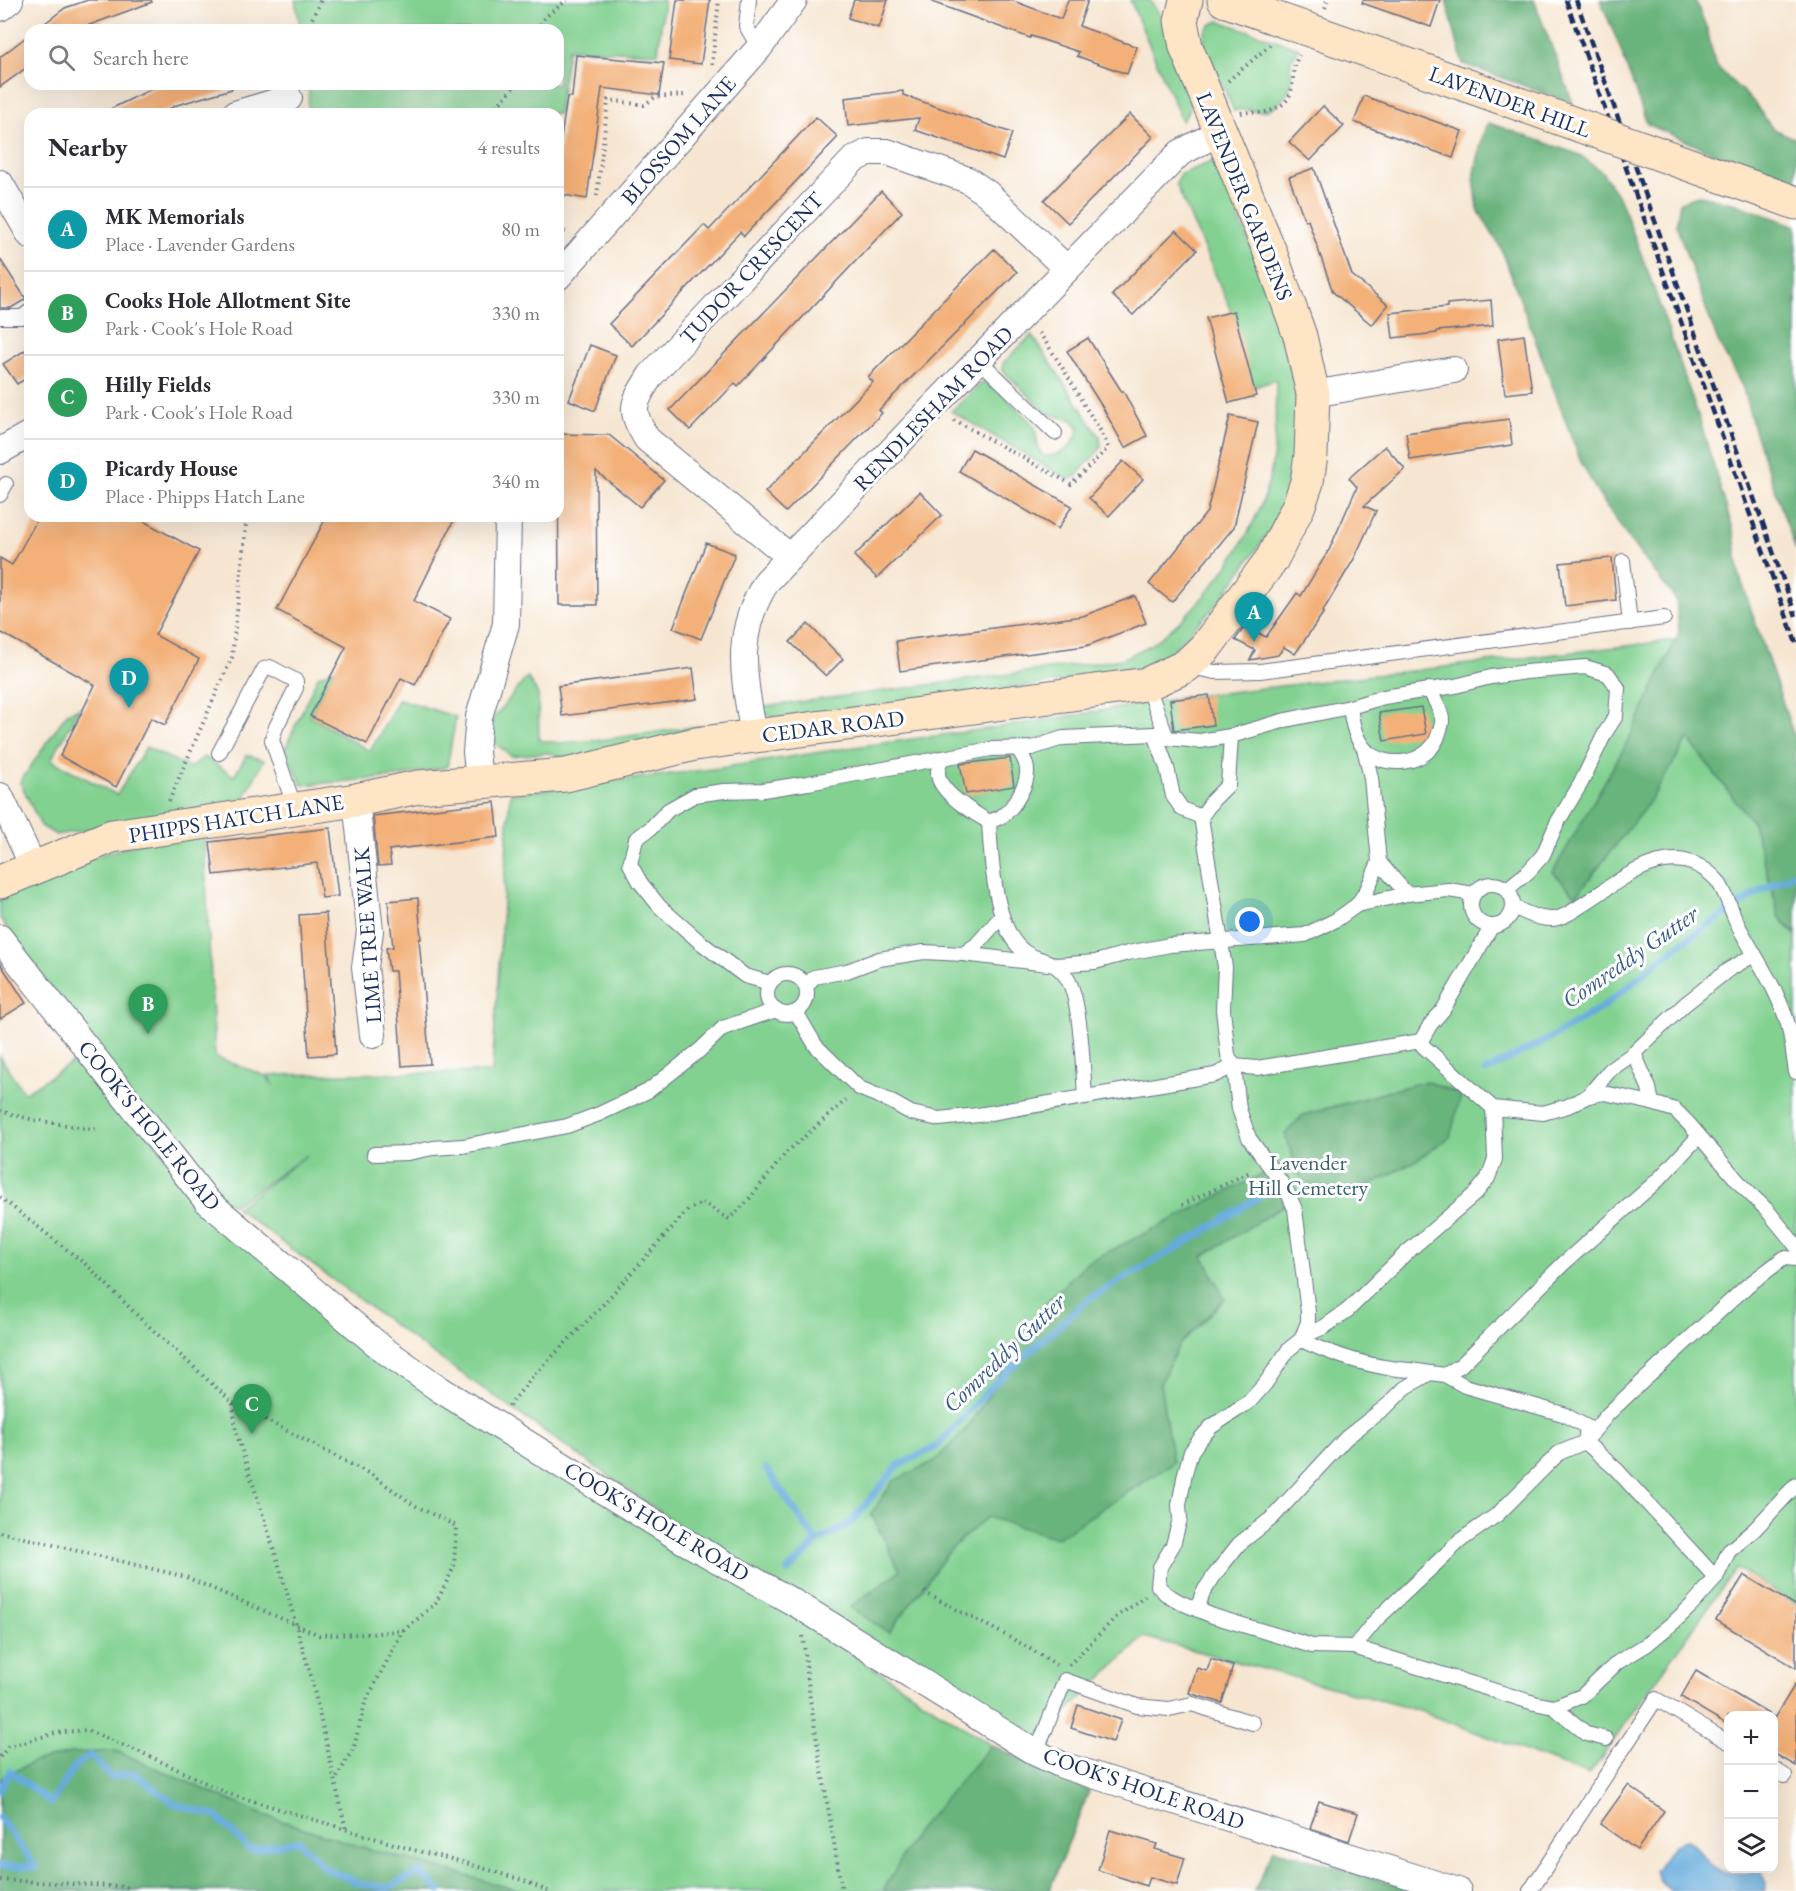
<!DOCTYPE html>
<meta charset="utf-8">
<style>
body{margin:0;font-family:"EB Garamond",serif;background:#f7f7f7;color:#2b2b33}
.controls{position:absolute;right:18px;bottom:18px;display:grid;overflow:hidden;border-radius:12px;box-shadow:0 6px 24px #0002}
.controls button{width:54px;height:54px;display:grid;place-items:center;padding:0;border:0;border-bottom:2px solid #e1e1e2;background:#fff;color:#2b2b33;font:30px sans-serif}
.you{position:absolute;left:1250px;top:922px;width:21px;height:21px;margin:-15px;border:4px solid #fff;border-radius:50%;background:#1a73e8;box-shadow:0 0 0 9px #1a73e833}
.badge{display:grid;place-items:center;width:39px;height:39px;border-radius:50%;background:#c8321e;color:#fff;font-size:20px;font-weight:700}
.pin{position:absolute;translate:-50% -50px;filter:drop-shadow(0 2px 3px #0008)}
.pin::after{content:'';position:absolute;top:32px;width:21px;height:18px;background:inherit;clip-path:polygon(0 0,100% 0,50% 100%)}
.list{margin:0;padding:0;list-style:none}
h2{display:flex;justify-content:space-between;align-items:center;height:78px;margin:0;padding:0 24px;font-size:26px}
h2 small{font-size:20px;font-weight:400;color:#7c7c81}
.list li{display:grid;grid-template-columns:39px 1fr auto;gap:18px;align-items:center;box-sizing:border-box;height:84px;padding:0 24px;border-top:2px solid #e1e1e2}
.list b{display:block;font-size:22px;white-space:nowrap}
.list p{margin:0;font-size:20px;white-space:nowrap;color:#7c7c81}
.list em{font-size:20px;font-style:normal;color:#7c7c81}
.icon{flex:none;width:33px;height:33px;fill:none;stroke:currentColor;stroke-width:2;stroke-linecap:round;stroke-linejoin:round}
.map{position:relative;flex:none;width:1796px;height:1891px;overflow:hidden}
.search{position:absolute;background:#fff;box-shadow:0 6px 24px #0002;left:24px;top:24px;width:540px;height:66px;display:flex;align-items:center;gap:15px;box-sizing:border-box;padding:0 21px;border-radius:18px;color:#7c7c81;font-size:22px}
.panel{position:absolute;background:#fff;box-shadow:0 6px 24px #0002;left:24px;top:108px;width:540px;height:414px;border-radius:18px}
.map>svg:first-child{display:block}
</style>
<div class="map">
<svg width="1796" height="1891" viewBox="0 0 1796 1891">
<rect width="100%" height="100%" fill="#fff"/>
<filter id="ink" filterUnits="userSpaceOnUse"><feTurbulence type="fractalNoise" baseFrequency=".0167" numOctaves="2"/><feDisplacementMap in="SourceGraphic" scale="12" xChannelSelector="R" yChannelSelector="G"/><feConvolveMatrix kernelMatrix="1 2 1 2 8 2 1 2 1" color-interpolation-filters="sRGB"/></filter>
<filter id="wash" filterUnits="userSpaceOnUse"><feTurbulence type="fractalNoise" baseFrequency=".008" numOctaves="4" result="noise"/><feDisplacementMap in="SourceGraphic" scale="24" xChannelSelector="R" yChannelSelector="G"/><feGaussianBlur stdDeviation="1.35" result="paint"/><feColorMatrix in="noise" values="0 0 0 0 0 0 0 0 0 0 0 0 0 0 0 0 0 1.4 0 .05"/><feComposite in="paint" operator="in"/></filter>
<g filter="url(#wash)">
<rect width="100%" height="100%" fill="#f6e6d1"/>
<g fill="#82d191" stroke="#4e8078" stroke-width="1.5">
<polygon points="295,0 664,0 658,53 568,49 558,114 308,114 309,84 558,84 558,30 301,30"/>
<polygon points="1130,0 1150,0 1166,24 1192,95 1189,111 1182,121"/>
<path d="M1219,21l80,27c-3,5 -8,11 -9,16 0,5 2,10 2,14 -2,15 -15,32 -30,33 -11,1 -15,-4 -28,0l-30,-68c-1,-12 3,-18 15,-22z"/>
<path d="M1216,160l66,163 15,57v52l-4,41 -5,24 -14,28 -55,77 -66,68 -378,49 -9,-5 -4,-7 361,-48c12,-7 26,-12 36,-20 49,-38 100,-107 112,-168 6,-30 4,-61 5,-91l-25,8 -22,-82 -53,-122 5,-10z"/>
<path d="M1032,335l68,102 1,11 -25,28 -7,4 -118,-69 33,-30 15,10 36,35 3,21 5,9c19,1 31,-10 36,-28l-7,-8 -24,-6 -45,-43v-8z"/>
<polygon points="1729,634 1688,739 1753,823 1780,918 1796,936 1796,1604 1736,1568 1589,1775 1420,1711 1144,1637 1038,1739 705,1543 422,1346 236,1208 307,1155 234,1205 210,1195 64,1011 0,918 0,886 203,823 215,1057 266,1076 274,1086 268,1075 492,1072 510,794 720,768 840,749 1008,726 1178,698"/>
<polygon points="335,669 310,716 370,751 399,699 456,717 447,767 397,777 302,785 285,749 318,676"/>
<polygon points="527,677 538,694 539,740 559,743 601,740 734,721 736,735 571,759 547,753 511,756 495,743 489,724"/>
<polygon points="80,708 51,760 117,795 146,747 190,768 204,757 234,776 247,755 264,760 242,802 56,835 41,826 20,782 67,713"/>
<polygon points="86,1054 204,1206 423,1384 802,1621 991,1745 1089,1791 1049,1891 0,1891 0,1056 24,1093"/>
</g>
<g fill="#69b37b" stroke="#42716c" stroke-width="1.5">
<polygon points="1446,0 1534,0 1573,103 1463,64"/>
<polygon points="1600,0 1695,0 1707,29 1715,64 1728,78 1752,100 1772,128 1796,139 1796,182 1755,171 1647,124 1619,45"/>
<polygon points="1489,123 1580,155 1602,172 1621,201 1651,280 1701,424 1734,533 1739,574 1796,742 1796,934 1780,918 1753,823 1688,739 1650,801 1576,896 1553,872 1628,741 1679,633 1676,600 1631,542 1597,492 1580,460 1501,248 1478,210 1474,177 1483,134"/>
<polygon points="1700,195 1736,204 1796,226 1796,550 1755,433 1743,388 1718,342 1676,225 1680,202"/>
<polygon points="1426,1081 1461,1095 1450,1137 1415,1161 1373,1184 1330,1198 1300,1177 1285,1134 1303,1115"/>
<polygon points="1270,1170 1293,1200 1203,1256 1225,1299 1179,1345 1160,1384 1173,1463 1057,1538 987,1517 950,1550 889,1633 850,1607 900,1571 871,1514 893,1481 935,1461 967,1428 989,1395 1011,1352 1047,1302 1086,1263"/>
<polygon points="991,1745 1089,1791 1049,1891 883,1891 915,1834"/>
<polygon points="116,1751 261,1814 355,1845 521,1891 0,1891 0,1779 33,1762 70,1753"/>
<polygon points="1274,1849 1419,1891 1254,1891"/>
</g>
<path fill="#65abdc" stroke="#406d9d" stroke-width="1.5" d="M1685,1840c17,7 16,17 28,27 10,9 35,5 49,6l5,10 -2,8h-94l-9,-7 -7,-13 19,-27z"/>
<g fill="none" stroke-linecap="round" stroke-linejoin="round">
<g stroke="#65abdc" stroke-width="7">
<polyline points="1486,1071 1554,1036 1604,1006 1684,941 1762,890 1796,873"/>
<polyline points="766,1469 817,1542"/>
<polyline points="788,1571 817,1542 851,1523 897,1466 936,1447 990,1388 1087,1300 1202,1233 1270,1190"/>
<polyline points="0,1790 10,1771 51,1803 74,1767 90,1755 111,1777 134,1773 175,1804 216,1816 250,1850 298,1841 326,1869 361,1884 388,1888 419,1872 440,1891"/>
<polyline points="0,1818 36,1867 0,1866"/>
</g>
</g>
<g id="blocks">
<g fill="#f3b078">
<polygon points="88,0 151,0 152,2 76,30 36,30 65,8"/>
<polygon points="677,0 710,0 701,64 669,60"/>
<polygon points="854,0 888,0 879,28 848,18"/>
<polygon points="933,0 1011,0 1061,19 1068,0 1088,0 1079,26 1137,47 1127,74 1077,56 1079,52 1031,36 1030,38 932,2"/>
<polygon points="1363,0 1440,0 1431,27 1362,3"/>
<polygon points="30,34 30,65 0,87 0,57"/>
<polygon points="576,55 664,63 659,95 602,88 587,199 558,194 558,160 567,97 572,97"/>
<polygon points="162,84 231,84 232,89 177,105 159,114 100,114"/>
<polygon points="903,91 903,95 1012,133 1003,160 915,130 919,118 848,126 845,98"/>
<polygon points="1364,96 1462,131 1453,158 1354,122"/>
<polygon points="1323,106 1344,126 1310,161 1289,142"/>
<polygon points="1130,114 1153,137 1068,223 1044,200"/>
<polygon points="816,117 838,137 744,236 740,232 632,346 609,324 704,225 709,230"/>
<polygon points="1314,168 1352,275 1388,305 1372,325 1333,292 1308,220 1305,221 1289,177"/>
<polygon points="881,191 902,212 738,386 735,383 690,430 670,410"/>
<polygon points="1176,230 1197,250 1133,315 1112,295"/>
<polygon points="994,249 1017,272 879,410 882,413 786,512 765,492 873,382 868,377"/>
<polygon points="0,259 26,299 11,308 0,308"/>
<polygon points="1491,300 1493,326 1437,331 1437,333 1393,338 1390,313 1447,307 1447,304"/>
<polygon points="1234,311 1256,396 1229,403 1206,318"/>
<polygon points="1524,335 1532,391 1505,394 1498,339"/>
<polygon points="1088,338 1122,392 1123,391 1147,436 1125,448 1103,408 1067,351"/>
<polygon points="590,345 616,355 595,411 569,400"/>
<polygon points="30,347 30,376 17,384 3,364"/>
<polygon points="1230,416 1258,422 1234,527 1172,602 1149,584 1207,512"/>
<polygon points="1509,419 1512,445 1410,460 1406,433"/>
<polygon points="558,434 609,435 664,480 640,507 596,471 597,605 559,605"/>
<polygon points="1385,446 1405,469 1364,506 1376,511 1354,559 1323,611 1324,612 1295,654 1284,647 1278,655 1250,660 1255,650 1235,640 1245,626 1266,637 1297,593 1301,596 1329,550 1357,487 1349,478"/>
<polygon points="972,449 1072,506 1058,529 959,471"/>
<polygon points="1123,461 1143,479 1109,516 1089,498"/>
<polygon points="920,492 942,515 877,578 854,556"/>
<polygon points="39,516 134,516 199,551 155,635 199,659 165,725 151,718 116,787 60,756 95,685 0,632 0,558 12,565"/>
<polygon points="327,516 456,516 414,601 450,619 415,685 401,678 367,744 310,716 346,647 277,610"/>
<polygon points="706,543 735,554 701,639 673,628"/>
<polygon points="1612,558 1616,600 1565,606 1560,563"/>
<polygon points="1135,596 1146,623 1086,646 900,671 896,641 1083,616"/>
<polygon points="808,624 843,659 826,676 790,642"/>
<polygon points="693,668 697,699 562,716 558,686"/>
<polygon points="1209,695 1213,725 1174,730 1170,700"/>
<polygon points="1421,707 1426,734 1384,741 1379,713"/>
<polygon points="1010,758 1014,786 966,794 960,764"/>
<polygon points="495,802 499,837 389,850 391,865 378,866 373,816"/>
<polygon points="330,828 338,896 322,898 317,863 214,875 210,842"/>
<polygon points="418,898 421,939 419,939 430,1064 402,1066 395,971 389,971 386,948 393,947 388,901"/>
<polygon points="326,913 336,1054 309,1056 299,915"/>
<polygon points="0,963 26,1003 0,1019"/>
<polygon points="1744,1575 1796,1606 1796,1668 1716,1620"/>
<polygon points="1211,1659 1233,1666 1222,1703 1189,1693 1197,1668 1207,1671"/>
<polygon points="1696,1671 1772,1716 1728,1716 1728,1725 1681,1697"/>
<polygon points="1796,1683 1796,1766 1773,1753 1773,1720"/>
<polygon points="1078,1705 1121,1720 1113,1742 1071,1728"/>
<polygon points="1628,1785 1664,1811 1637,1850 1600,1824"/>
<polygon points="1319,1801 1358,1813 1349,1841 1310,1828"/>
<polygon points="1110,1830 1157,1844 1155,1849 1185,1858 1177,1885 1150,1877 1147,1886 1098,1870"/>
</g>
</g>
</g>
<g filter="url(#ink)">
<use href="#blocks" fill-opacity="0" stroke="#686f86" stroke-width="1.5"/>
<g fill="none" stroke-linecap="round" stroke-linejoin="round">
<defs>
<g id="lane">
<polyline points="749,0 746,26 759,48"/>
<polyline points="0,317 22,317 30,311"/>
<polyline points="979,360 1055,433"/>
<polyline points="0,495 6,484"/>
<polyline points="1623,561 1630,623"/>
<polyline points="1190,667 1215,672 1260,671 1664,618"/>
<polyline points="1147,684 1167,738 1200,741 1231,736 1286,720 1350,707 1384,697 1455,686 1491,677 1526,672 1585,667 1608,674 1618,688 1616,716 1605,733 1581,783 1557,823 1543,855 1528,872 1507,889"/>
<path d="M1350,707c2,14 4,28 13,40 20,25 68,18 76,-14 1,-4 4,-10 3,-14 -1,-10 -9,-21 -13,-30"/>
<polyline points="1155,734 1167,768 1173,796 1182,809 1201,817 1213,800 1228,785 1231,736"/>
<polyline points="1364,748 1371,778 1379,862 1407,894 1448,890 1474,894"/>
<polyline points="219,753 264,669 270,667 296,681 296,688 276,727 272,740 295,809"/>
<path d="M941,758c-1,5 -3,10 -3,14 -1,20 36,41 51,50 4,-2 9,-3 13,-6 11,-7 26,-32 25,-45 0,-8 -4,-15 -9,-22"/>
<path d="M1201,817l24,150 -2,43 5,45 6,11 5,43 10,29 37,51 9,20 13,103v10l-7,18c26,12 54,22 82,27 16,3 31,2 47,6"/>
<path d="M989,822c2,34 5,109 36,130 17,11 28,6 42,26 14,21 16,92 18,119"/>
<circle cx="1492" cy="905" r="21"/>
<polyline points="1357,905 1367,890 1379,862"/>
<path d="M1514,907c11,6 26,13 39,12 11,-1 23,-10 32,-16 39,-25 88,-68 131,-24 10,11 16,36 24,50 16,29 35,57 46,89 6,17 7,37 10,54"/>
<polyline points="1492,926 1443,1010 1430,1025 1421,1041 1423,1046 1493,1108"/>
<polyline points="963,954 976,945 1001,917"/>
<circle cx="787" cy="994" r="20"/>
<polyline points="770,983 745,976 700,942 660,907 640,882 630,864 636,839 651,828 668,810 695,795 724,791 763,790 808,783 991,749 1032,748 1063,738 1155,734 1167,738"/>
<polyline points="806,987 814,977 847,971 879,959 924,952 963,954 1056,965 1095,962 1128,953 1170,945 1305,935 1336,920 1357,905 1407,894"/>
<polyline points="796,1012 816,1046 859,1088 888,1100 911,1113 939,1119 978,1115 1215,1075 1234,1066 1257,1068 1421,1041"/>
<polyline points="1634,1053 1649,1088 1652,1103 1675,1110 1689,1124 1743,1187 1767,1210 1796,1246"/>
<polyline points="1588,1096 1604,1093 1652,1103"/>
<polyline points="374,1154 408,1153 433,1148 463,1146 567,1126 599,1114 648,1091 700,1050 723,1028 776,1010"/>
<polyline points="1716,1578 1616,1469 1585,1442 1607,1415 1629,1394 1747,1286 1784,1258 1796,1259"/>
<polyline points="1198,1610 1202,1594 1216,1573 1239,1544 1272,1518 1346,1438 1389,1404 1405,1388 1430,1373 1445,1375 1461,1365 1564,1263 1658,1180 1699,1136"/>
<polyline points="1354,1647 1376,1620 1409,1589 1461,1540 1498,1514 1559,1453 1585,1442 1587,1427 1563,1414 1465,1386 1445,1375"/>
<polyline points="1554,1707 1534,1703 1354,1647 1312,1646 1213,1616 1182,1603 1166,1594 1158,1586 1160,1567 1173,1545 1180,1519 1179,1505 1185,1473 1191,1452 1200,1439 1211,1427 1250,1401 1265,1384 1289,1349 1308,1334 1324,1327 1348,1310 1405,1254 1476,1193 1488,1178 1495,1159 1493,1108 1543,1113 1568,1106 1588,1096 1610,1070 1634,1053 1684,1005 1728,970 1754,955"/>
<polyline points="1606,1739 1587,1734 1554,1707 1582,1696 1618,1662 1646,1645 1674,1622 1691,1606 1716,1578 1729,1551 1754,1530 1796,1485"/>
<polyline points="1036,1753 1065,1680 1137,1706 1169,1709 1192,1704 1253,1723"/>
<polyline points="1774,1769 1785,1776"/>
<polyline points="1530,1891 1656,1699 1728,1742"/>
</g>
<g id="street">
<polyline points="0,8 10,0"/>
<polyline points="235,114 289,98"/>
<polyline points="0,183 30,235"/>
<polyline points="558,277 759,48 794,0"/>
<polyline points="1313,394 1454,370"/>
<polyline points="0,451 30,434"/>
<path d="M790,557l-143,-118c-19,-31 -14,-35 4,-64l202,-215 15,-8h19l81,28 20,14 79,75"/>
<path d="M754,736c-10,-59 -21,-101 13,-155l167,-175 246,-253 40,-21"/>
<polyline points="479,781 476,752 479,717 506,624 508,516"/>
<polyline points="0,796 34,868"/>
<polyline points="356,800 370,931 365,967 373,1035"/>
<polyline points="0,938 207,1201 384,1350 441,1390 684,1541 800,1606 1036,1753 1062,1765 1458,1891"/>
</g>
<g id="secondary">
<polyline points="1224,0 1494,95"/>
<polyline points="1763,191 1796,203"/>
<polyline points="0,882 112,836 356,800 418,787 566,775 695,744 1147,684 1186,666 1205,648 1272,559 1299,505 1307,482 1311,455 1313,394 1300,336 1270,252 1186,47 1181,21 1186,0"/>
</g>
</defs>
<use href="#lane" stroke="#686f86" stroke-width="16"/>
<use href="#street" stroke="#686f86" stroke-width="28"/>
<use href="#secondary" stroke="#686f86" stroke-width="35"/>
<g stroke="#686f86" stroke-width="4" stroke-dasharray="1.5 4.5" stroke-linecap="butt">
<polyline points="1325,8 1327,0"/>
<polyline points="309,30 311,21 321,0"/>
<polyline points="538,30 544,18 567,0"/>
<polyline points="712,65 719,0"/>
<polyline points="1228,81 1270,45"/>
<path d="M1241,113c8,-2 16,1 24,-1 39,-10 21,-34 34,-57"/>
<polyline points="487,114 500,103 516,84"/>
<polyline points="597,196 608,100 644,105 655,97 685,95"/>
<polyline points="558,232 567,231"/>
<path d="M954,420l117,64 37,-36c-5,-17 -16,-29 -25,-45 -14,-25 -28,-48 -45,-72"/>
<polyline points="169,801 232,657 247,516"/>
<polyline points="0,1111 34,1120 98,1130"/>
<polyline points="0,1197 89,1267 141,1319 233,1403 236,1432 278,1562 311,1677 346,1830"/>
<polyline points="1182,1205 1252,1171"/>
<polyline points="233,1403 372,1475 414,1505 456,1526 454,1567 436,1603 402,1632 365,1703 354,1747 335,1781"/>
<polyline points="509,1406 532,1377 599,1309 687,1211 702,1202 729,1219 746,1203 786,1153 846,1100"/>
<polyline points="0,1532 186,1577 319,1635 371,1634 404,1630"/>
<path d="M924,1592c44,25 90,45 132,73"/>
<polyline points="803,1636 810,1699 842,1891"/>
<polyline points="1069,1665 1114,1619 1145,1596"/>
<polyline points="0,1757 8,1747 55,1733 86,1730 147,1755 227,1793 410,1849 459,1861 522,1880 548,1891"/>
<polyline points="0,1880 128,1887"/>
</g>
<use href="#lane" stroke="#fff" stroke-width="14"/>
<use href="#street" stroke="#fff" stroke-width="26"/>
<use href="#secondary" stroke="#fde5c5" stroke-width="33"/>
<g stroke="#1b2f5e" stroke-width="4.5" stroke-dasharray="9 4.5" stroke-linecap="butt">
<polyline points="1566,0 1796,643"/>
<polyline points="1576,0 1796,616"/>
</g>
<defs>
<polyline id="secondary-bridge" points="1494,95 1763,191"/>
</defs>
<use href="#secondary-bridge" stroke="#686f86" stroke-width="35" stroke-linecap="butt"/>
<use href="#secondary-bridge" stroke="#fde5c5" stroke-width="33"/>
</g>
</g>
<g text-anchor="middle" stroke-width="6" stroke-linejoin="round" paint-order="stroke">
<g font-size="22" fill="#1b2f5e" stroke="#fff">
<text transform="translate(1510 101) rotate(20)" y="8">LAVENDER HILL</text>
<text transform="translate(678 140) rotate(-49)" y="8">BLOSSOM LANE</text>
<text transform="translate(1245 196) rotate(68)" y="8">LAVENDER GARDENS</text>
<text transform="translate(751 268) rotate(-47)" y="8">TUDOR CRESCENT</text>
<text transform="translate(933 408) rotate(-46)" y="8">RENDLESHAM ROAD</text>
<text transform="translate(833 726) rotate(-7)" y="8">CEDAR ROAD</text>
<text transform="translate(236 818) rotate(-9)" y="8">PHIPPS HATCH LANE</text>
<text transform="translate(367 935) rotate(-94)" y="8">LIME TREE WALK</text>
<text transform="translate(150 1125) rotate(51)" y="8">COOK'S HOLE ROAD</text>
<text transform="translate(657 1521) rotate(31)" y="8">COOK'S HOLE ROAD</text>
<text transform="translate(1144 1788) rotate(19)" y="8">COOK'S HOLE ROAD</text>
</g>
<g font-size="22" fill="#3a606d" stroke="#fff">
<text x="1308" y="1170">Lavender<tspan x="1308" dy="25">Hill Cemetery</tspan></text>
</g>
<g font-size="24" font-style="italic" fill="#355a8a" stroke="#fff">
<text transform="translate(1630 957) rotate(-35)" y="8">Comreddy Gutter</text>
<text transform="translate(1004 1353) rotate(-44)" y="8">Comreddy Gutter</text>
</g>
</g>
</svg>
<div class="controls">
<button>+</button>
<button>−</button>
<button><svg class="icon" aria-label="layers" viewBox="0 0 24 24"><path d="M12 4l9 5-9 5-9-5zM3 14l9 5 9-5"/></svg></button>
</div>
<div class="you"></div>
<div class="pin badge" style="left:1254px;top:642px;background:#0f9aa8">A</div>
<div class="pin badge" style="left:148px;top:1034px;background:#2e9e5b">B</div>
<div class="pin badge" style="left:252px;top:1434px;background:#2e9e5b">C</div>
<div class="pin badge" style="left:129px;top:708px;background:#0f9aa8">D</div>
<div class="search"><svg class="icon" aria-label="search" viewBox="0 0 24 24"><circle cx="10" cy="10" r="6"/><path d="M15 15l6 6"/></svg>Search here</div>
<section class="panel">
<h2>Nearby<small>4 results</small></h2>
<ul class="list">
<li><span class="badge" style="background:#0f9aa8">A</span><div><b>MK Memorials</b><p>Place · Lavender Gardens</p></div><em>80 m</em></li>
<li><span class="badge" style="background:#2e9e5b">B</span><div><b>Cooks Hole Allotment Site</b><p>Park · Cook's Hole Road</p></div><em>330 m</em></li>
<li><span class="badge" style="background:#2e9e5b">C</span><div><b>Hilly Fields</b><p>Park · Cook's Hole Road</p></div><em>330 m</em></li>
<li><span class="badge" style="background:#0f9aa8">D</span><div><b>Picardy House</b><p>Place · Phipps Hatch Lane</p></div><em>340 m</em></li>
</ul>
</section>
</div>
